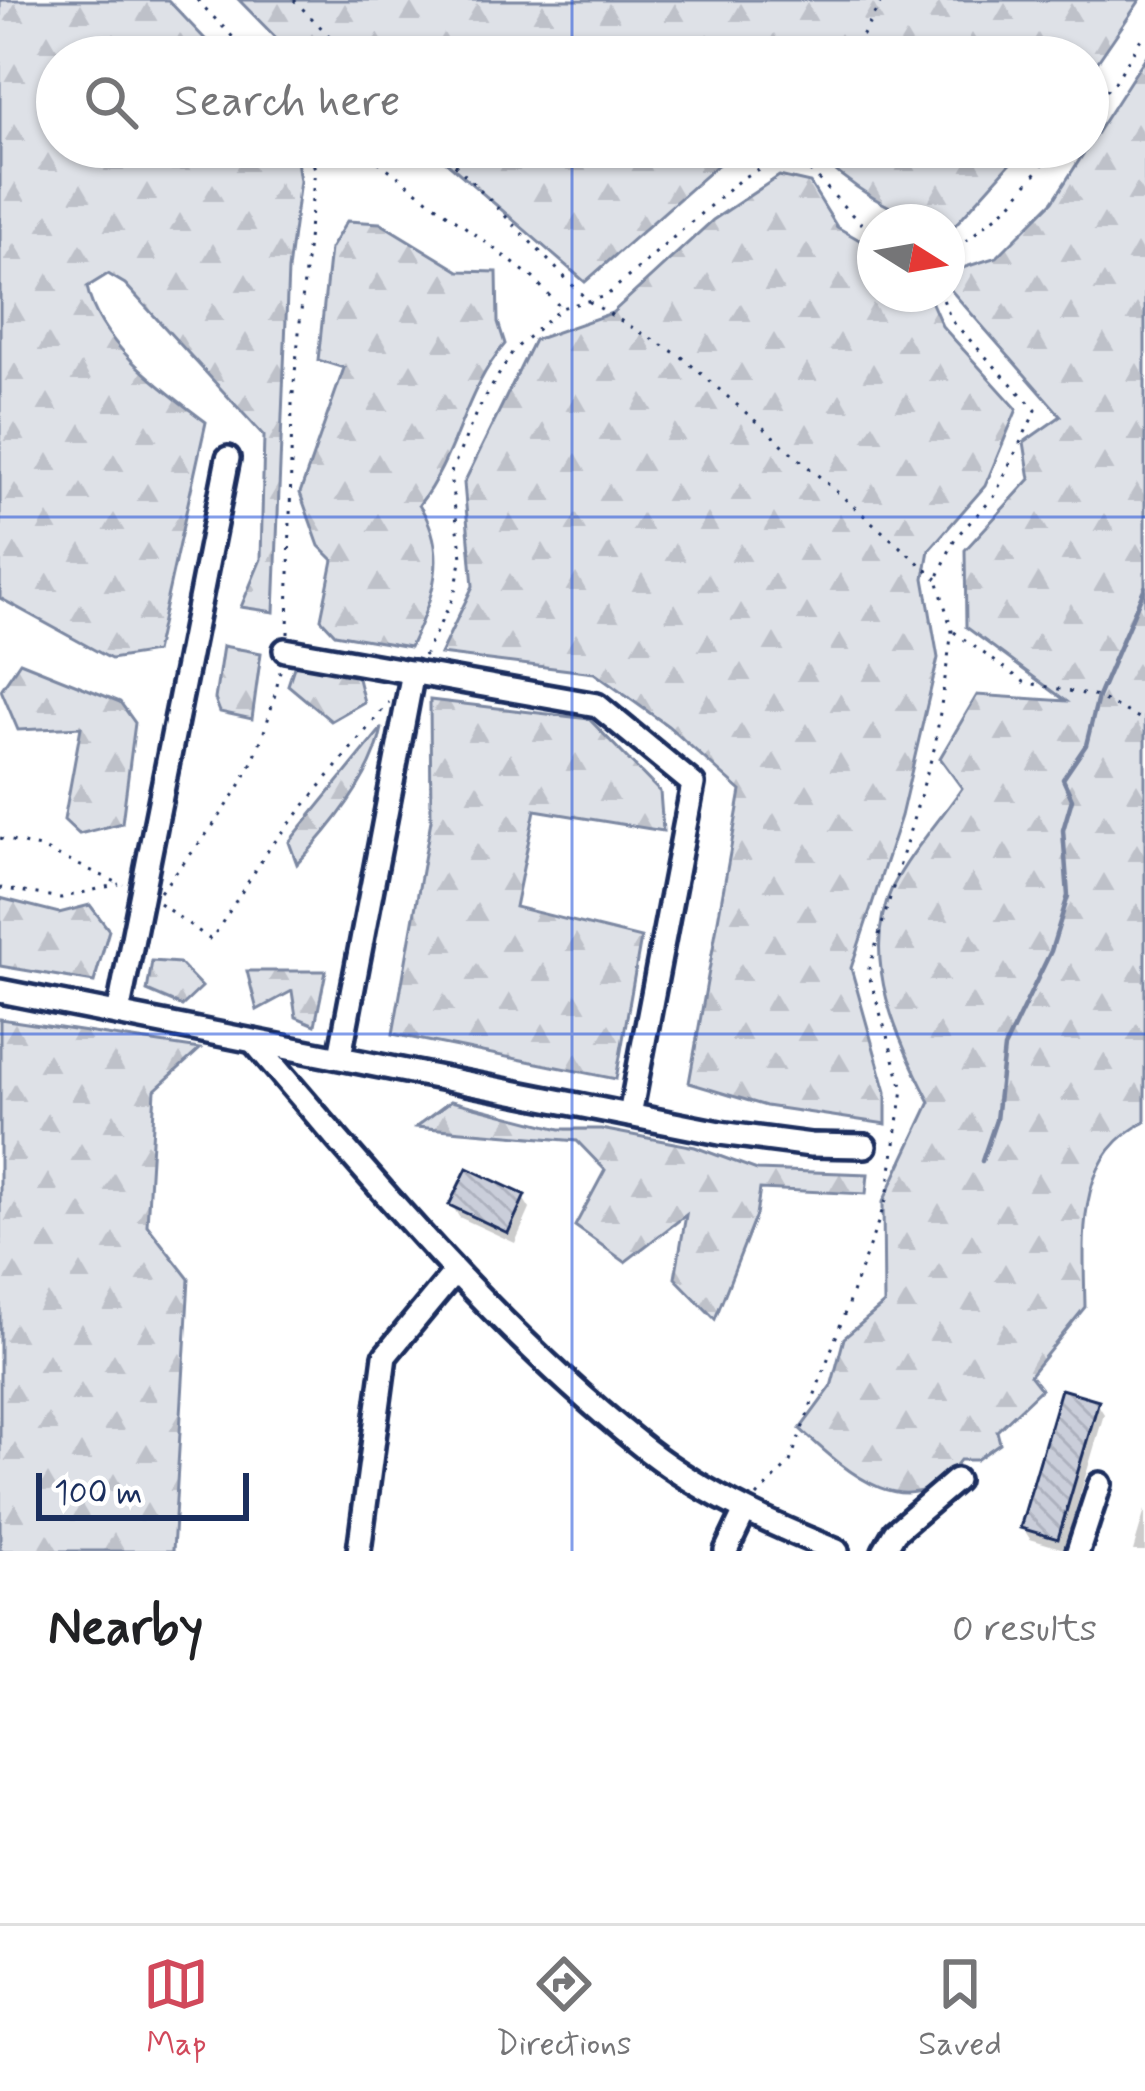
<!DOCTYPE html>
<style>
body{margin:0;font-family:Mynerve,sans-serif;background:#f6f6f6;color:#202124}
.compass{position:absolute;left:857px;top:204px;width:108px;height:108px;border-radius:50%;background:#fff;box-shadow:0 3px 9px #0004;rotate:101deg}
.scale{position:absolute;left:36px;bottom:30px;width:213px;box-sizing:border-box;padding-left:12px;border:6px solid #1b2f5e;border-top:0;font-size:33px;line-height:42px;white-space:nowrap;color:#1b2f5e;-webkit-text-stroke:9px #fff;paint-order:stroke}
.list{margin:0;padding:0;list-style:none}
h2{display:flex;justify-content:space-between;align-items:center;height:156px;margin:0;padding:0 48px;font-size:51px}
h2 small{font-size:39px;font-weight:400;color:#757577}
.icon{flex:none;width:66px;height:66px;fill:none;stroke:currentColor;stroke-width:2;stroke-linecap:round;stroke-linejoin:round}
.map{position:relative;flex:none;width:1145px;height:1551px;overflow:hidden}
.search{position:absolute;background:#fff;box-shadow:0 3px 9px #0004;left:36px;right:36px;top:36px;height:132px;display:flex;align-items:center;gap:30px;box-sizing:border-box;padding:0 42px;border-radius:66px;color:#757577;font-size:45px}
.sheet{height:372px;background:#fff}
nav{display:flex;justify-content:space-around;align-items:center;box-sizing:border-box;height:168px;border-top:3px solid #e0e0e0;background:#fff;font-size:33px;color:#757577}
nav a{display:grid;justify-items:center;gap:6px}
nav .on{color:#d1495b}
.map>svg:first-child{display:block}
</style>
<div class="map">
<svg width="1145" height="1551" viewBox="0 0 1145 1551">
<defs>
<pattern id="forest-firs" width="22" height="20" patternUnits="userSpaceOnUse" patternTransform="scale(3)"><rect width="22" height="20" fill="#dee1e7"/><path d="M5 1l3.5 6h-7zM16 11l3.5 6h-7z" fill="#bec1c9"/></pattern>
<pattern id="building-back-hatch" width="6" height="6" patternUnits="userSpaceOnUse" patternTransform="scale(3)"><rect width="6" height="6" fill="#caceda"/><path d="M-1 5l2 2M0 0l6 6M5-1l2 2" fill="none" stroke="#adb1be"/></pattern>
</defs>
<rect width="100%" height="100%" fill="#fff"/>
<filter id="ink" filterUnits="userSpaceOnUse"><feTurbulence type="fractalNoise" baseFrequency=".00833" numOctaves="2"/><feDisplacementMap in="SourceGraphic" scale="24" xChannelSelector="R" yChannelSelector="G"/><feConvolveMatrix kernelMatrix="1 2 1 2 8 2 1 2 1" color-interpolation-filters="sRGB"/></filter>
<g filter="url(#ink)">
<g fill="url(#forest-firs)" stroke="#7c88a2" stroke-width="3">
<path d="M0,0h168l54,57h-165v90h238l5,34 -12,89 -14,342 -33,-5 20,-48 3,-123 -139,-152 -17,-10 -21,13c12,57 75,102 119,135l-51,230 -44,7 -111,-61z"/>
<polygon points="239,0 1140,0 1088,76 1088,57 295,57"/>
<path d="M1145,58v1064c-71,34 -61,117 -60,185l-55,68 11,14 -44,42 3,12 -24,17h-16c-50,71 -113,12 -160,-31l31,-42 13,-49 40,-34 -1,-102 47,-100c-32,-61 -71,-144 -38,-214 18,-35 48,-68 70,-100l-22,-30 37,-63 89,6 -100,-74 -1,-77 65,-71 -6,-37 37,-26 -112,-128 7,-18 41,-13 56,-56z"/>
<polygon points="429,147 738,147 585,282"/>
<path d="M809,147h216l-77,86 -1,-11c-50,0 -103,-41 -138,-75z"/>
<polygon points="779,176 810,183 837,227 875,249 875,294 928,294 942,326 1017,409 985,486 929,550 924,578 938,658 901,816 851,968 886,1092 886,1124 766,1106 689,1083 741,791 668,726 594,673 440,654 473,586 464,483 534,340 612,313 713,220"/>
<path d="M347,221l33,2 79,48 38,1 1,50 7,22c-41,47 -48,112 -86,161 32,48 13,95 -9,142l-75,-13 -14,-15 12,-59 -14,-14 -19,-53 44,-125 -26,-8 12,-111z"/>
<polygon points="223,646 261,653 252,719 220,712 215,699"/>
<polygon points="296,661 356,671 364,702 331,721 288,685"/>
<polygon points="20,662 120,702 135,723 122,823 79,834 64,820 81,727 18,730 1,690"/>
<polygon points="430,700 589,719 660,792 663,831 535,810 515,907 641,938 616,1079 393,1034 431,820"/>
<path d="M382,728c-9,49 -51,100 -85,136l-8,-22z"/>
<polygon points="0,898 59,913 90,905 109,930 94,982 0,966"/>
<polygon points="152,961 179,963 202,987 182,1006 147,991"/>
<polygon points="247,971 326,971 315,1025 296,1017 292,991 257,1010"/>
<polygon points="0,1019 200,1049 155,1090 147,1225 189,1279 173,1551 0,1551"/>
<polygon points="451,1101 560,1129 601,1129 695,1147 757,1170 868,1174 866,1194 760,1189 756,1215 715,1319 675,1278 686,1215 625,1262 575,1226 605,1170 577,1141 416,1127"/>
</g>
<g fill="#0003">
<polygon points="523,1198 530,1209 515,1243 459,1217 452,1205"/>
<polygon points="1097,1403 1104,1414 1064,1549 1030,1539 1023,1528"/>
<polygon points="1145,1510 1145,1551 1133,1551"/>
</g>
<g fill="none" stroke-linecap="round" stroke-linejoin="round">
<polyline stroke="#77839f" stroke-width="4.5" points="982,1161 996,1120 1004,1048 1051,951 1068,896 1063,830 1072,799 1063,779 1086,745 1098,697 1145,587"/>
</g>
<g fill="url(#building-back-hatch)" stroke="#1b2f5e" stroke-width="3">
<polygon points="467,1168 525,1195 508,1233 449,1205"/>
<polygon points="1061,1389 1099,1400 1058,1539 1020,1528"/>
</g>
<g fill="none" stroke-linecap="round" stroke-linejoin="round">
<defs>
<g id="minor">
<polyline points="285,650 597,705 693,784 630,1115"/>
<polyline points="0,991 720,1133 811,1145 865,1146"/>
<polyline points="118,1014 228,458"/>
<path d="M253,1041c121,141 239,284 384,401 58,48 131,81 200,109"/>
<polyline points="340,1056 413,672"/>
<polyline points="359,1551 385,1356 453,1274"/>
<polyline points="726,1551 745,1511"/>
<polyline points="884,1551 895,1532 956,1480"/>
<polyline points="1078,1551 1100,1484"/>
</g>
</defs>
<use href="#minor" stroke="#1b2f5e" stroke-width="30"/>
<g stroke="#1b2f5e" stroke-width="3" stroke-dasharray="3 9" stroke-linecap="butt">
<polyline points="197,0 252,57"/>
<polyline points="294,0 350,57"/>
<polyline points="851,57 882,0"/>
<polyline points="1088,107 1115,82 1145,32"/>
<polyline points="359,147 533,278 559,306"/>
<polyline points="438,147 588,301 682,357 937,579"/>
<polyline points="947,256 1009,206 1057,147"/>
<polyline points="954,632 1024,682 1098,697 1145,721"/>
<polyline points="288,634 292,404 315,169 308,147"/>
<path d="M424,656l30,-60 8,-39 -12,-82 26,-62 37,-62 48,-43 45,-12 136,-118 27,-15 26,-4c32,23 47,52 80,75"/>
<polyline points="0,838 43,849 123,885"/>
<polyline points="0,888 61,898 119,884"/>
<path d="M160,892c68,-84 99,-116 121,-225"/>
<polyline points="159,903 211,940 269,849 389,702"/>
<polyline points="757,1497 790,1462 887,1198 903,1089 868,972 935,746 952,631 937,579 955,538 994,497 1036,410 951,320 941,294"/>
</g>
<use href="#minor" stroke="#fff" stroke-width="21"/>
</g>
</g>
<path fill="none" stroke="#1d4ed8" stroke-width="3" stroke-opacity="0.55" d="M572,0v57M572,147v1404M0,517h1145M0,1034h1145"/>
</svg>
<svg class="compass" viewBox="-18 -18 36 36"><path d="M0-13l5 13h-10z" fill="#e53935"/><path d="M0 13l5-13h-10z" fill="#757577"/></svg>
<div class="scale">100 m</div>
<div class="search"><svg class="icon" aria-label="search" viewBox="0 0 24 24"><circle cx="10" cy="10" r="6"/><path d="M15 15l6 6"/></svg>Search here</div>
</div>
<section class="sheet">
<h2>Nearby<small>0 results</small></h2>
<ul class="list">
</ul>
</section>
<nav>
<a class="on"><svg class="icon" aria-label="map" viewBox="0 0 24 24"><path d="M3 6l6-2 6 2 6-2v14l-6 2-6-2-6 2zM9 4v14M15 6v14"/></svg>Map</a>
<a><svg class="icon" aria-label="directions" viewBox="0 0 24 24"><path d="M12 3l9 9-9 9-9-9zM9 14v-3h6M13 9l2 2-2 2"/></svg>Directions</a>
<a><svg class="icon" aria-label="saved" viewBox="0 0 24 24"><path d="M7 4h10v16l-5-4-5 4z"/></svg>Saved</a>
</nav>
